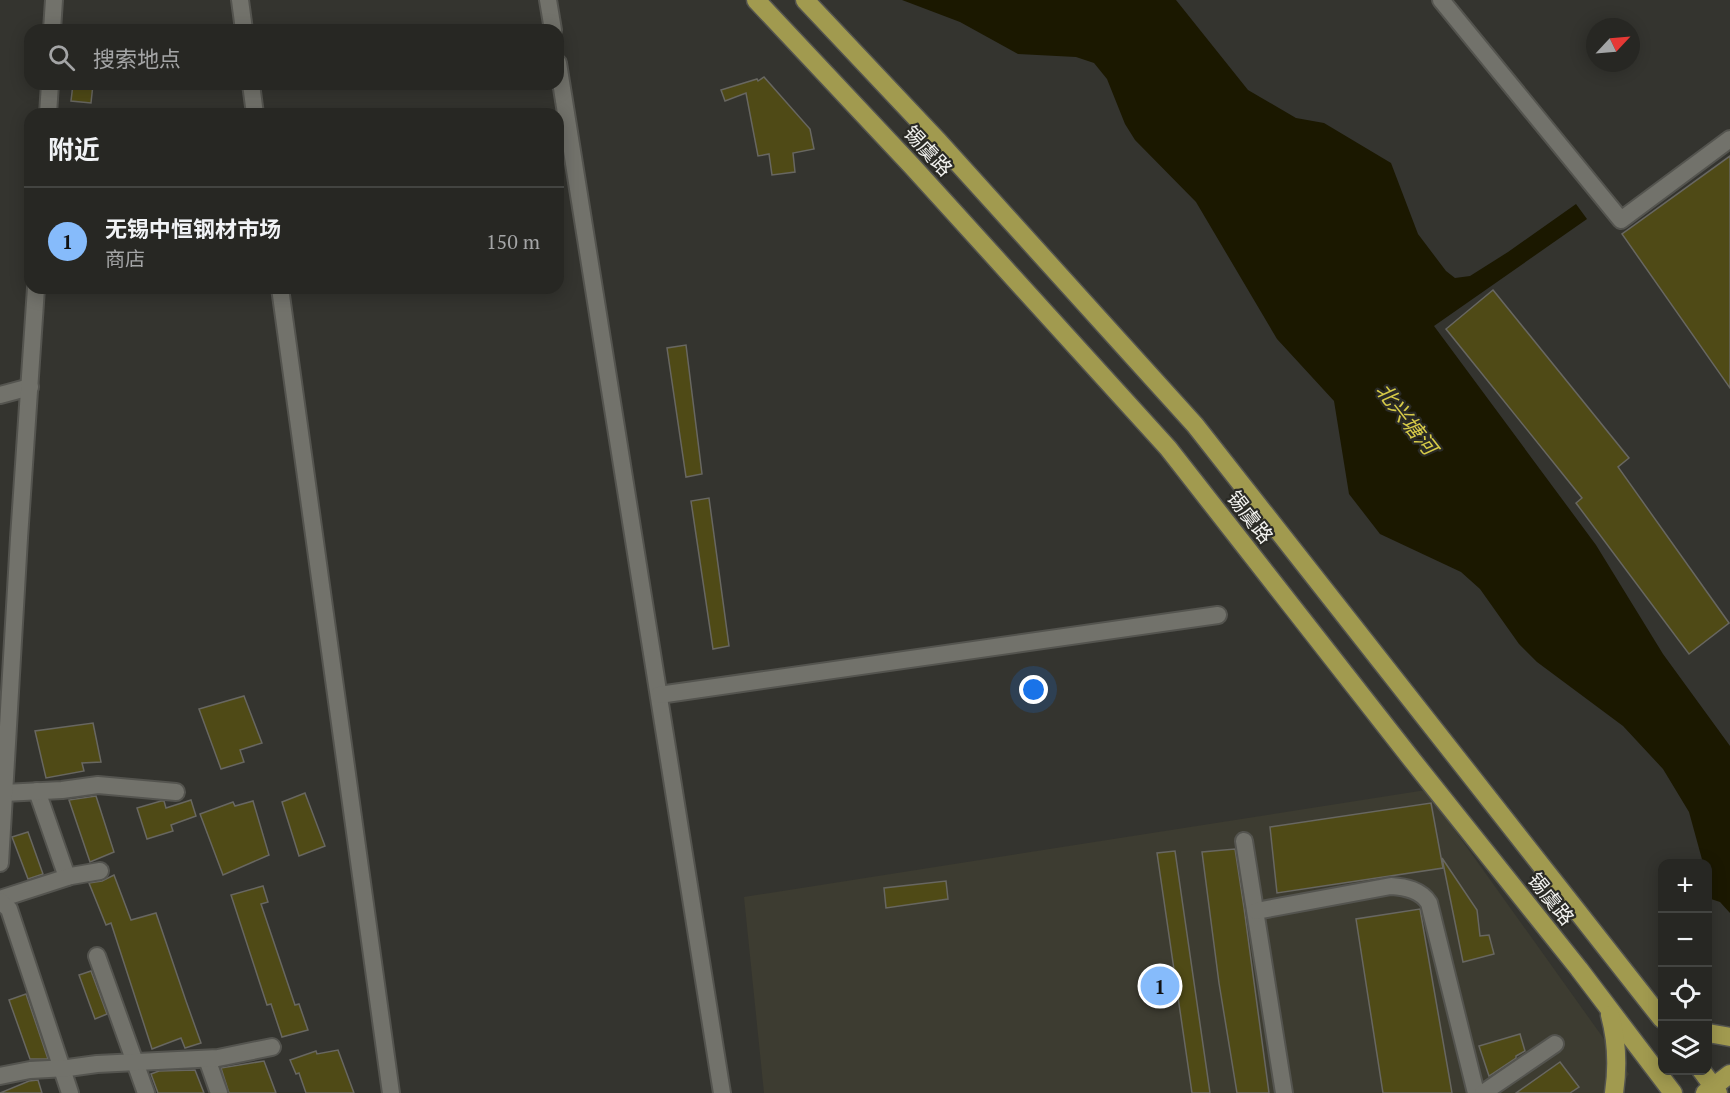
<!DOCTYPE html>
<html lang="zh">
<meta charset="utf-8">
<style>
body{margin:0;font-family:"PT Serif","Noto Sans SC",serif;background:#333330;color:#f1f3f6}
.controls{position:absolute;right:18px;bottom:18px;display:grid;overflow:hidden;border-radius:12px;box-shadow:0 3px 15px #0003}
.controls button{width:54px;height:54px;display:grid;place-items:center;padding:0;border:0;border-bottom:2px solid #434441;background:#272723;color:#f1f3f6;font:30px sans-serif}
.compass{position:absolute;left:1586px;top:18px;width:54px;height:54px;border-radius:50%;background:#272723;box-shadow:0 3px 15px #0003;rotate:64deg}
.you{position:absolute;left:1034px;top:690px;width:21px;height:21px;margin:-15px;border:4px solid #fff;border-radius:50%;background:#1a73e8;box-shadow:0 0 0 9px #1a73e833}
.badge{display:grid;place-items:center;width:39px;height:39px;border-radius:50%;background:#86bbfb;color:#111;font-size:20px;font-weight:700}
.pin{position:absolute;translate:-50% -50%;border:3px solid #fff;box-shadow:0 2px 6px #0006}
.list{margin:0;padding:0;list-style:none}
h2{display:flex;justify-content:space-between;align-items:center;height:78px;margin:0;padding:0 24px;font-size:26px}
h2 small{font-size:20px;font-weight:400;color:#a4a5a6}
.list li{display:grid;grid-template-columns:39px 1fr auto;gap:18px;align-items:center;box-sizing:border-box;height:108px;padding:0 24px;border-top:2px solid #434441}
.list b{display:block;font-size:22px;white-space:nowrap}
.list p{margin:0;font-size:20px;white-space:nowrap;color:#a4a5a6}
.list em{font-size:20px;font-style:normal;color:#a4a5a6}
.icon{flex:none;width:33px;height:33px;fill:none;stroke:currentColor;stroke-width:2;stroke-linecap:round;stroke-linejoin:round}
.map{position:relative;flex:none;width:1730px;height:1093px;overflow:hidden}
.search{position:absolute;background:#272723;box-shadow:0 3px 15px #0003;left:24px;top:24px;width:540px;height:66px;display:flex;align-items:center;gap:15px;box-sizing:border-box;padding:0 21px;border-radius:18px;color:#a4a5a6;font-size:22px}
.panel{position:absolute;background:#272723;box-shadow:0 3px 15px #0003;left:24px;top:108px;width:540px;height:186px;border-radius:18px}
.map>svg:first-child{display:block}
</style>
<div class="map">
<svg width="1730" height="1093" viewBox="0 0 1730 1093">
<rect width="100%" height="100%" fill="#34342f"/>
<polygon fill="#3d3c31" points="1426,790 1629,1074 1616,1093 764,1093 744,897"/>
<polygon fill="#1b1800" points="902,0 1176,0 1248,90 1296,118 1324,123 1391,163 1418,234 1446,271 1455,278 1470,276 1508,252 1576,204 1587,219 1434,326 1596,545 1663,654 1730,746 1730,913 1720,902 1708,898 1708,864 1703,863 1689,812 1663,769 1623,726 1537,662 1519,644 1480,589 1461,572 1380,534 1349,494 1334,401 1277,339 1196,202 1135,140 1125,124 1107,79 1094,63 1076,57 1018,54 960,22"/>
<g fill="#4f4a16" stroke="#686761" stroke-width="1.5">
<polygon points="764,77 810,129 814,149 793,153 795,172 772,175 769,154 758,156 746,93 725,101 721,90 757,79 758,81"/>
<polygon points="73,84 93,84 91,103 71,101"/>
<polygon points="1730,156 1730,388 1622,234"/>
<polygon points="1493,290 1629,458 1618,467 1729,623 1689,654 1576,503 1582,498 1446,329"/>
<polygon points="686,345 702,474 686,477 667,348"/>
<polygon points="709,498 729,646 713,649 691,501"/>
<polygon points="244,696 262,743 240,750 244,762 221,769 199,709"/>
<polygon points="93,723 101,762 82,763 84,771 46,778 35,731"/>
<polygon points="305,793 325,846 299,856 282,802"/>
<polygon points="96,796 114,852 90,862 69,800"/>
<polygon points="191,800 196,816 171,825 173,831 147,839 137,808 161,801 164,801 166,808"/>
<polygon points="253,801 269,855 223,875 200,814 233,802 235,806"/>
<polygon points="1431,803 1443,868 1277,893 1270,827"/>
<polygon points="28,832 43,874 28,879 12,837"/>
<polygon points="1235,849 1244,908 1269,1093 1237,1093 1219,983 1202,852"/>
<polygon points="1175,851 1210,1093 1192,1093 1157,853"/>
<polygon points="1442,858 1477,910 1480,936 1489,935 1494,954 1463,962"/>
<polygon points="114,875 131,920 156,913 186,1001 201,1043 185,1048 181,1038 152,1049 111,923 106,925 89,883 102,881"/>
<polygon points="946,881 948,899 886,908 884,888"/>
<polygon points="263,886 268,902 261,904 295,1005 299,1004 308,1030 282,1037 271,1004 267,1005 231,895"/>
<polygon points="1420,909 1452,1093 1383,1093 1356,919"/>
<polygon points="91,971 107,1014 95,1019 79,975"/>
<polygon points="26,994 48,1059 30,1059 9,1000"/>
<polygon points="1520,1034 1525,1051 1516,1056 1516,1058 1489,1076 1479,1046"/>
<polygon points="338,1050 354,1093 306,1093 299,1073 296,1074 290,1060 316,1051 317,1054"/>
<polygon points="264,1061 276,1093 229,1093 221,1068"/>
<polygon points="1560,1062 1579,1087 1570,1093 1516,1093"/>
<polygon points="195,1070 204,1093 158,1093 151,1074 159,1071"/>
<polygon points="38,1080 42,1093 0,1093 29,1081"/>
</g>
<g fill="none" stroke-linecap="round" stroke-linejoin="round">
<defs>
<g id="street">
<polyline points="240,0 244,30"/>
<polyline points="548,0 553,30"/>
<polyline points="1441,0 1621,220 1730,139"/>
<polyline points="52,30 54,0"/>
<polyline points="558,63 722,1093"/>
<polyline points="251,84 255,114"/>
<polyline points="48,114 50,84"/>
<polyline points="280,288 391,1093"/>
<polyline points="0,395 30,387"/>
<polyline points="659,695 1218,615"/>
<polyline points="37,791 67,877"/>
<polyline points="4,793 62,790 98,785 176,792"/>
<polyline points="1244,841 1284,1093"/>
<polyline points="0,863 19,538 36,288"/>
<polyline points="0,899 71,876 100,871"/>
<polyline points="0,901 9,909 70,1093"/>
<path d="M1256,911l135,-25c15,1 30,4 38,17l47,190"/>
<polyline points="97,956 146,1093"/>
<polyline points="207,1059 219,1093"/>
<polyline points="0,1076 30,1070 68,1068 97,1064 218,1058 272,1047"/>
<polyline points="1483,1093 1555,1044"/>
</g>
<g id="primary">
<polyline points="756,0 912,166 1168,448 1413,761 1579,969 1673,1093"/>
<polyline points="805,0 938,141 1195,425 1662,1019"/>
<path d="M1610,1015c7,26 8,51 4,78"/>
<polyline points="1708,1033 1730,1037"/>
<polyline points="1701,1070 1718,1093"/>
<polyline points="1705,1093 1730,1074"/>
</g>
</defs>
<use href="#street" stroke="#54544f" stroke-width="20"/>
<use href="#primary" stroke="#54544f" stroke-width="21"/>
<use href="#street" stroke="#72726b" stroke-width="16"/>
<use href="#primary" stroke="#a19a4f" stroke-width="18"/>
</g>
<g text-anchor="middle" stroke-width="4.5" stroke-linejoin="round" paint-order="stroke">
<g font-size="20" fill="#f2f2ef" stroke="#2a2a25">
<text transform="translate(928 151) rotate(47)" y="7">锡虞路</text>
<text transform="translate(1250 517) rotate(52)" y="7">锡虞路</text>
<text transform="translate(1551 899) rotate(51)" y="7">锡虞路</text>
</g>
<g font-size="21" font-style="italic" fill="#d7cb48" stroke="#2a2a25">
<text transform="translate(1406 419) rotate(52)" y="7">北兴塘河</text>
</g>
</g>
</svg>
<div class="controls">
<button>+</button>
<button>−</button>
<button><svg class="icon" aria-label="locate" viewBox="0 0 24 24"><circle cx="12" cy="12" r="6"/><path d="M12 2v4M12 18v4M2 12h4M18 12h4"/></svg></button>
<button><svg class="icon" aria-label="layers" viewBox="0 0 24 24"><path d="M12 4l9 5-9 5-9-5zM3 14l9 5 9-5"/></svg></button>
</div>
<svg class="compass" viewBox="-18 -18 36 36"><path d="M0-13l5 13h-10z" fill="#e53935"/><path d="M0 13l5-13h-10z" fill="#a4a5a6"/></svg>
<div class="you"></div>
<div class="pin badge" style="left:1160px;top:986px">1</div>
<div class="search"><svg class="icon" aria-label="search" viewBox="0 0 24 24"><circle cx="10" cy="10" r="6"/><path d="M15 15l6 6"/></svg>搜索地点</div>
<section class="panel">
<h2>附近<small></small></h2>
<ul class="list">
<li><span class="badge">1</span><div><b>无锡中恒钢材市场</b><p>商店</p></div><em>150 m</em></li>
</ul>
</section>
</div>
